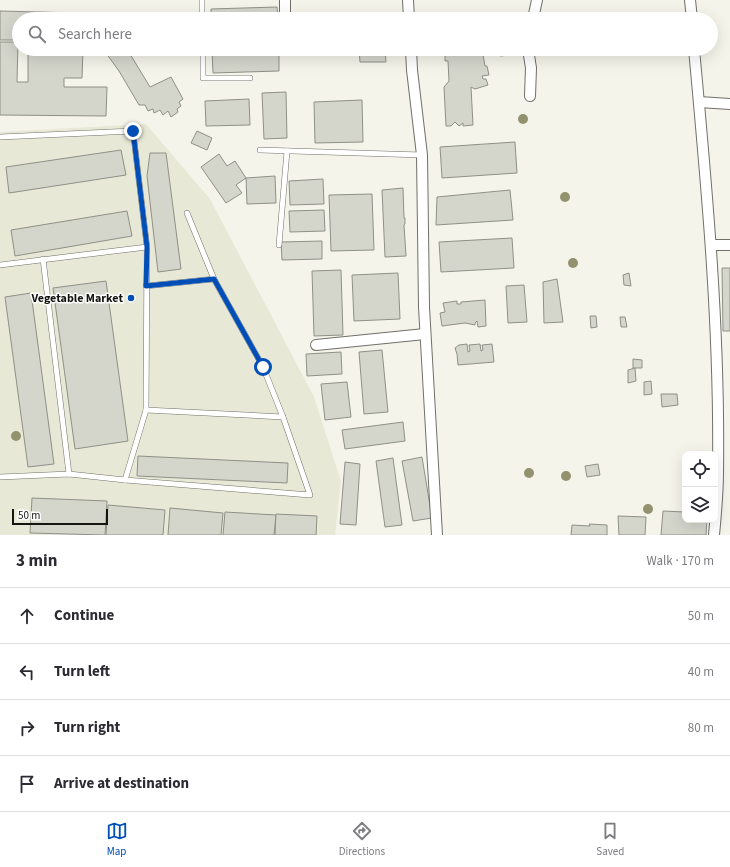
<!DOCTYPE html>
<meta charset="utf-8">
<style>
body{margin:0;font-family:"Source Sans 3",sans-serif;background:#f2f2f3;color:#2b2b33}
.controls{position:absolute;right:12px;bottom:12px;display:grid;overflow:hidden;border-radius:8px;box-shadow:0 4px 16px #0002}
.controls button{width:36px;height:36px;display:grid;place-items:center;padding:0;border:0;border-bottom:1px solid #e1e1e2;background:#fff;color:#2b2b33;font:20px sans-serif}
.scale{position:absolute;left:12px;bottom:10px;width:96px;box-sizing:border-box;padding-left:4px;border:2px solid #141411;border-top:0;font-size:11px;line-height:14px;white-space:nowrap;color:#141411;-webkit-text-stroke:3px #fffffe;paint-order:stroke}
.stop{position:absolute;width:12px;height:12px;margin:-9px;border:3px solid #014eb7;border-radius:50%;background:#fff}
.stop.end{background:#014eb7;border-color:#fff;box-shadow:0 1px 4px #0008}
.list{margin:0;padding:0;list-style:none}
h2{display:flex;justify-content:space-between;align-items:center;height:52px;margin:0;padding:0 16px;font-size:17px}
h2 small{font-size:13px;font-weight:400;color:#7c7c81}
.list li{display:grid;grid-template-columns:26px 1fr auto;gap:12px;align-items:center;box-sizing:border-box;height:56px;padding:0 16px;border-top:1px solid #e1e1e2}
.list b{display:block;font-size:15px;white-space:nowrap}
.list em{font-size:13px;font-style:normal;color:#7c7c81}
.icon{flex:none;width:22px;height:22px;fill:none;stroke:currentColor;stroke-width:2;stroke-linecap:round;stroke-linejoin:round}
.map{position:relative;flex:none;width:730px;height:535px;overflow:hidden}
.search{position:absolute;background:#fff;box-shadow:0 4px 16px #0002;left:12px;right:12px;top:12px;height:44px;display:flex;align-items:center;gap:10px;box-sizing:border-box;padding:0 14px;border-radius:22px;color:#7c7c81;font-size:15px}
.sheet{height:276px;background:#fff}
nav{display:flex;justify-content:space-around;align-items:center;box-sizing:border-box;height:56px;border-top:1px solid #e1e1e2;background:#fff;font-size:11px;color:#7c7c81}
nav a{display:grid;justify-items:center;gap:2px}
nav .on{color:#014eb7}
.map>svg:first-child{display:block}
</style>
<div class="map">
<svg width="730" height="535" viewBox="0 0 730 535">
<rect width="100%" height="100%" fill="#f4f4ea"/>
<polygon fill="#e8e8d7" points="146,124 210,199 314,397 341,481 335,535 0,535 0,132"/>
<g fill="#d4d5cb" stroke="#8f9087">
<polygon points="277,7 278,19 211,19 211,9"/>
<polygon points="0,11 78,13 78,19 19,19 19,40 0,40"/>
<rect x="307" y="14" width="35" height="5"/>
<rect x="618" y="14" width="44" height="5"/>
<polygon points="179,15 179,19 105,19 105,18"/>
<polygon points="506,16 513,16 514,19 492,19 507,18"/>
<polygon points="0,42 18,42 17,82 28,82 28,49 83,49 82,78 64,78 64,87 107,87 106,116 0,115"/>
<polygon points="103,49 127,49 150,87 171,77 183,99 179,102 181,106 177,109 178,112 171,117 168,111 163,115 160,110 154,113 153,109 148,111 145,105 139,105 119,71"/>
<polygon points="212,49 279,49 279,71 213,73"/>
<polygon points="359,49 385,49 386,62 360,62"/>
<polygon points="445,49 489,49 487,49 488,54 483,55 485,66 487,66 489,75 482,76 483,79 486,79 488,85 475,89 471,87 473,125 463,126 463,123 459,126 455,122 451,126 446,126 444,87 449,81 448,61 445,61"/>
<polygon points="495,49 511,49 508,51 508,55 501,56 496,54"/>
<polygon points="286,92 287,138 264,139 262,93"/>
<polygon points="249,99 250,125 206,126 205,101"/>
<polygon points="362,100 363,142 315,143 314,102"/>
<polygon points="197,131 212,138 207,150 191,143"/>
<polygon points="515,142 517,173 442,178 440,147"/>
<polygon points="121,150 126,175 9,193 6,167"/>
<polygon points="150,153 166,153 181,269 158,272 147,176"/>
<polygon points="219,154 227,166 235,161 246,178 236,185 242,193 226,203 201,167"/>
<polygon points="275,176 276,203 247,204 246,178"/>
<polygon points="323,179 324,204 290,205 289,181"/>
<polygon points="403,188 404,218 405,218 405,224 404,225 406,256 385,257 382,190"/>
<polygon points="510,190 513,220 436,225 437,197"/>
<polygon points="372,194 374,250 331,251 329,195"/>
<polygon points="324,210 325,231 290,232 289,211"/>
<polygon points="127,211 132,236 15,256 11,230"/>
<polygon points="512,238 514,268 441,272 439,242"/>
<polygon points="322,241 322,259 282,260 281,242"/>
<polygon points="722,268 730,268 730,331 723,331"/>
<polygon points="341,270 343,335 314,336 312,271"/>
<polygon points="398,273 400,319 354,321 352,275"/>
<polygon points="629,273 631,286 624,285 623,275"/>
<polygon points="557,279 563,322 544,323 543,282"/>
<polygon points="106,281 128,441 75,449 53,288"/>
<polygon points="524,285 527,322 508,323 506,286"/>
<polygon points="31,293 54,464 28,467 5,297"/>
<polygon points="485,300 486,326 478,327 477,321 475,323 475,325 465,323 442,326 440,313 445,312 443,303 457,301 457,304 461,304 461,302"/>
<polygon points="590,316 596,316 597,327 591,328"/>
<polygon points="620,317 625,317 627,327 621,327"/>
<polygon points="467,344 468,352 470,351 469,345 480,344 481,351 483,350 482,345 492,344 494,362 458,365 457,354 455,348 459,345"/>
<polygon points="382,350 388,412 364,414 359,352"/>
<polygon points="341,352 342,374 307,376 306,354"/>
<polygon points="633,359 642,360 642,368 633,368"/>
<polygon points="635,368 636,381 628,383 628,370"/>
<polygon points="651,381 652,394 644,395 644,382"/>
<polygon points="347,382 351,417 325,420 321,384"/>
<polygon points="661,394 677,394 678,405 662,407"/>
<polygon points="403,422 405,441 345,449 342,430"/>
<polygon points="138,456 288,463 287,483 137,476"/>
<polygon points="422,457 432,518 413,521 402,461"/>
<polygon points="393,458 402,525 385,527 376,461"/>
<polygon points="345,462 360,464 356,525 340,524"/>
<polygon points="598,464 600,475 587,477 585,466"/>
<polygon points="32,498 107,501 105,535 30,533"/>
<polygon points="108,505 165,510 163,535 106,535"/>
<polygon points="170,508 223,513 221,535 168,535"/>
<polygon points="663,511 685,512 685,520 707,520 706,535 661,535"/>
<polygon points="225,512 276,515 274,535 223,535"/>
<polygon points="276,514 317,516 316,535 275,535"/>
<polygon points="618,516 646,517 645,535 619,535"/>
<polygon points="589,524 607,525 607,535 571,535 572,525 590,526"/>
</g>
<g fill="none" stroke-linecap="round" stroke-linejoin="round">
<defs>
<g id="lane">
<polyline points="202,0 202,19"/>
<polyline points="203,49 203,78 250,78"/>
<polyline points="0,137 133,131 147,247 146,410 125,480 69,474 0,477"/>
<polyline points="260,150 422,155"/>
<polyline points="187,213 214,279"/>
<polyline points="279,245 287,151"/>
<polyline points="43,259 69,474"/>
<polyline points="0,265 147,247"/>
<polyline points="146,410 283,417"/>
<polyline points="125,480 310,495 283,417 263,367 214,279 146,286"/>
</g>
<g id="street">
<polyline points="285,0 285,19"/>
<polyline points="408,0 409,19"/>
<polyline points="690,0 692,19"/>
<polyline points="533,19 537,0"/>
<polyline points="411,49 412,70 422,155 424,307 437,535"/>
<polyline points="528,49 531,68 530,96"/>
<path d="M694,49c13,141 26,281 24,423 0,21 -2,42 -4,63"/>
<polyline points="699,102 730,104"/>
<polyline points="711,245 730,245"/>
<polyline points="316,345 425,334"/>
</g>
</defs>
<use href="#lane" stroke="#707068" stroke-width="6"/>
<use href="#street" stroke="#707068" stroke-width="12"/>
<use href="#lane" stroke="#fff" stroke-width="5"/>
<use href="#street" stroke="#fff" stroke-width="10"/>
</g>
<g fill="#93926e">
<circle cx="523" cy="119" r="5"/>
<circle cx="565" cy="197" r="5"/>
<circle cx="573" cy="263" r="5"/>
<circle cx="16" cy="436" r="5"/>
<circle cx="529" cy="473" r="5"/>
<circle cx="566" cy="476" r="5"/>
<circle cx="648" cy="509" r="5"/>
</g>
<g fill="none" stroke-linecap="round" stroke-linejoin="round">
<polyline stroke="#014eb7" stroke-width="5" points="133,131 147,247 146,286 214,279 263,367"/>
</g>
<circle fill="#014eb7" stroke="#fffffe" stroke-width="1.5" cx="131" cy="298" r="4"/>
<g text-anchor="middle" stroke-width="3" stroke-linejoin="round" paint-order="stroke">
<g font-size="12" font-weight="bold" fill="#141411" stroke="#fffffe" text-anchor="end">
<text x="123" y="302">Vegetable Market</text>
</g>
</g>
</svg>
<div class="controls">
<button><svg class="icon" aria-label="locate" viewBox="0 0 24 24"><circle cx="12" cy="12" r="6"/><path d="M12 2v4M12 18v4M2 12h4M18 12h4"/></svg></button>
<button><svg class="icon" aria-label="layers" viewBox="0 0 24 24"><path d="M12 4l9 5-9 5-9-5zM3 14l9 5 9-5"/></svg></button>
</div>
<div class="scale">50 m</div>
<div class="stop" style="left:263px;top:367px"></div>
<div class="stop end" style="left:133px;top:131px"></div>
<div class="search"><svg class="icon" aria-label="search" viewBox="0 0 24 24"><circle cx="10" cy="10" r="6"/><path d="M15 15l6 6"/></svg>Search here</div>
</div>
<section class="sheet">
<h2>3 min<small>Walk · 170 m</small></h2>
<ul class="list">
<li><svg class="icon" aria-label="ahead" viewBox="0 0 24 24"><path d="M12 20V5M6 11l6-6 6 6"/></svg><div><b>Continue</b></div><em>50 m</em></li>
<li><svg class="icon" aria-label="left" viewBox="0 0 24 24"><path d="M17 20v-9H6M10 6l-5 5 5 5"/></svg><div><b>Turn left</b></div><em>40 m</em></li>
<li><svg class="icon" aria-label="right" viewBox="0 0 24 24"><path d="M7 20v-9h11M14 6l5 5-5 5"/></svg><div><b>Turn right</b></div><em>80 m</em></li>
<li><svg class="icon" aria-label="arrive" viewBox="0 0 24 24"><path d="M6 21V4h12l-3 4 3 4H6"/></svg><div><b>Arrive at destination</b></div></li>
</ul>
</section>
<nav>
<a class="on"><svg class="icon" aria-label="map" viewBox="0 0 24 24"><path d="M3 6l6-2 6 2 6-2v14l-6 2-6-2-6 2zM9 4v14M15 6v14"/></svg>Map</a>
<a><svg class="icon" aria-label="directions" viewBox="0 0 24 24"><path d="M12 3l9 9-9 9-9-9zM9 14v-3h6M13 9l2 2-2 2"/></svg>Directions</a>
<a><svg class="icon" aria-label="saved" viewBox="0 0 24 24"><path d="M7 4h10v16l-5-4-5 4z"/></svg>Saved</a>
</nav>
